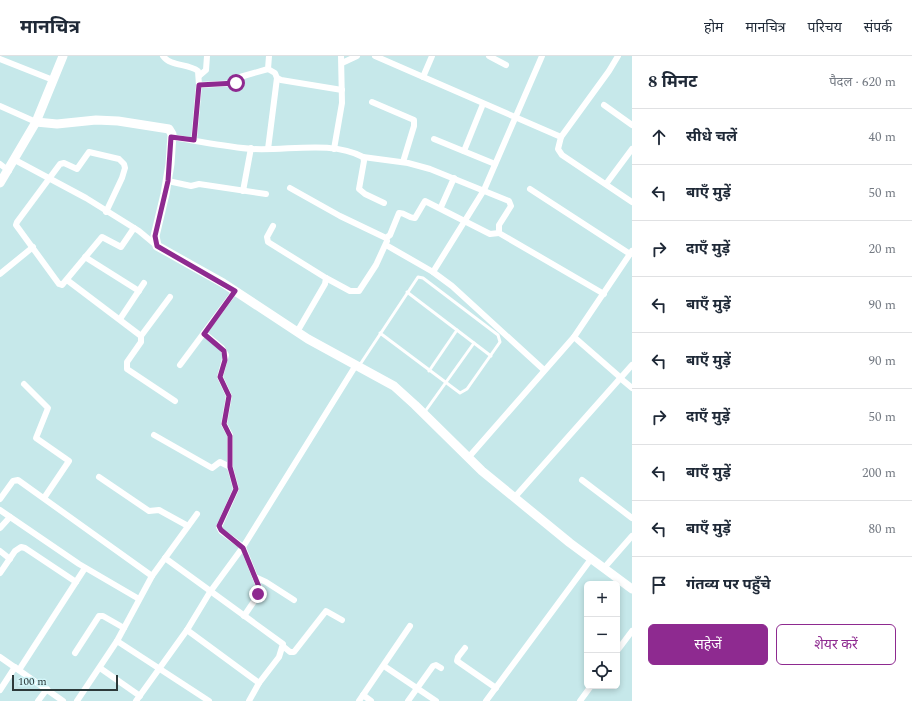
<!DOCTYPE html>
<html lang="hi">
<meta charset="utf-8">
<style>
body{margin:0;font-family:Spectral,"Noto Sans Devanagari",serif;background:#f2f2f3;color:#1f2937}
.controls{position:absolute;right:12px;bottom:12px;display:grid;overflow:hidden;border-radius:6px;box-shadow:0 2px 6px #0003}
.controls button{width:36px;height:36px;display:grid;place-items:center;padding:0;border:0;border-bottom:1px solid #e0e1e3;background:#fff;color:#1f2937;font:20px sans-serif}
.scale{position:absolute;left:12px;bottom:10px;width:106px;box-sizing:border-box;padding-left:4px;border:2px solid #2c393a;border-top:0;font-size:11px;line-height:14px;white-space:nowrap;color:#2c393a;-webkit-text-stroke:3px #d3f5f8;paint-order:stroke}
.stop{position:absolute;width:12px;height:12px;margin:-9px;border:3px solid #8e2a90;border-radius:50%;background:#fff}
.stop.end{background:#8e2a90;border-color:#fff;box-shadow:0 1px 4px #0008}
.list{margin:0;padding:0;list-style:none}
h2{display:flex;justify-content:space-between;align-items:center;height:52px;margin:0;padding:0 16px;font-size:17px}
h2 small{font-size:13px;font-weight:400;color:#747a83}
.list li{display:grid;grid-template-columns:26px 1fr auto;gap:12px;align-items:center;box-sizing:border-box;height:56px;padding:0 16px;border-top:1px solid #e0e1e3}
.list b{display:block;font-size:15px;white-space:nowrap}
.list em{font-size:13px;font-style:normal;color:#747a83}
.actions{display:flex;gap:8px;padding:12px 16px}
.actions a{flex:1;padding:9px 0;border:1px solid #8e2a90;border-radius:6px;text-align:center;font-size:14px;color:#8e2a90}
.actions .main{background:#8e2a90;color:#fff}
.icon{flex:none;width:22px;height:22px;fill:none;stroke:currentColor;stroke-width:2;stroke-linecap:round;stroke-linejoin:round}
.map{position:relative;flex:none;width:632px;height:645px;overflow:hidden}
header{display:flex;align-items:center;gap:24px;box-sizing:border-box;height:56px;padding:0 20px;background:#fff;border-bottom:1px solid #e0e1e3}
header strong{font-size:19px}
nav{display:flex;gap:22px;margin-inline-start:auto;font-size:14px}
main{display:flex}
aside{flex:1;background:#fff}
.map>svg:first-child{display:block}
</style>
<header>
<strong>मानचित्र</strong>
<nav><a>होम</a><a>मानचित्र</a><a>परिचय</a><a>संपर्क</a></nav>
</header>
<main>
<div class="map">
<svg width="632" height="645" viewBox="0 0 632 645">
<rect width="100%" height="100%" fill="#c6e8ea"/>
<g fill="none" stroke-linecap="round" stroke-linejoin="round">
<g stroke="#fff" stroke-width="3">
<polyline points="407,236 491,300"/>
<polyline points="359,310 418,221 423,222 498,279 500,286 467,333 460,337 380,277"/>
<polyline points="429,315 457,274"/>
<polyline points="424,357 474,287"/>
</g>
<g stroke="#fff" stroke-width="6">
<path d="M163,0c8,11 25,7 35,15l1,14 -5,55"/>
<polyline points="375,0 561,81"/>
<polyline points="489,0 506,9"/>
<polyline points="618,0 609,15 561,81 558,93 562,99 632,146"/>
<polyline points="0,3 53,24"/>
<polyline points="342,7 357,0"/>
<polyline points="268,13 275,17 277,22 281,24 342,34"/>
<polyline points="199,20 206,14 207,0"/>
<polyline points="423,21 432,0"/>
<polyline points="199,29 236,27 240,21 268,13 269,0"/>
<polyline points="372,46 414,64 414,70 403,106"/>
<polyline points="604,49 632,69"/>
<polyline points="0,50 36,66"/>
<path d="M171,81c28,4 55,10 82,12 35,2 78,-9 110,8l1,4 -5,28 6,5 19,9"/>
<polyline points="434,83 495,108"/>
<polyline points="268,93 277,22"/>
<polyline points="334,93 342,47 341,0"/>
<polyline points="464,95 483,48"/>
<polyline points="363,101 408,107 430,113 509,145 511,150 499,169 499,177 604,238"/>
<polyline points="15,104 86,142 139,175 157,190"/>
<polyline points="0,108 9,115"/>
<polyline points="168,125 191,130 199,128 266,138"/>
<polyline points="606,128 632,93"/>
<path d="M290,132l50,28 46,22 4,-3 9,-22c6,-1 10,6 16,5l10,-17 65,33 9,-1"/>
<polyline points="530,133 630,198"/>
<polyline points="243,135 251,92"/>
<polyline points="441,151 454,122"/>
<polyline points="106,156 122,122 125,112 124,108 119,103 89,96 77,113 64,107 60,108 17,166 16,169 59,228 62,229 102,181 121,191 134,172"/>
<polyline points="273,170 267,181 268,186 326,222 325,228 297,276"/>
<polyline points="386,189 433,216 452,230 544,314"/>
<polyline points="85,201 139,235"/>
<polyline points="433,216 484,134 542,0"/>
<polyline points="0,218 33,191"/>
<polyline points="326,222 350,235 359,235 376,209 387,185"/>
<polyline points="67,224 141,280 141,286 127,306 127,313 175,345"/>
<polyline points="120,263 144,227"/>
<polyline points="204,277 222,292 226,299 220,321 229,340 224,368 230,379 230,411 236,433 219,471 221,475 243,491 259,531 259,538 244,560"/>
<polyline points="141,280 170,241"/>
<polyline points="574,281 621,322"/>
<polyline points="180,309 235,235"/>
<polyline points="620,322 632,332"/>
<polyline points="24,328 48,352 36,382 69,405 44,442"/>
<polyline points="154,379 212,412 220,406 230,411"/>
<polyline points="468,402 574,281 632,195"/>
<polyline points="99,421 149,455 159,454 188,470"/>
<polyline points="582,424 632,462"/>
<polyline points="514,442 632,309"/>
<polyline points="0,443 13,425 18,424 152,520"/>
<polyline points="0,454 79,508 139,543"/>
<polyline points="0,472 10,461"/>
<polyline points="0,495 10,503"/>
<polyline points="165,502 283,588 279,601 259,627 249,645"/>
<polyline points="604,512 632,480"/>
<polyline points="0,517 15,495 21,491 25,492 76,526"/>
<polyline points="255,521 266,526 294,544"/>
<polyline points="187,574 259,627"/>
<polyline points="117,585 209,645"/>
<polyline points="284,591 290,596 294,596 326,555 342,564"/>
<polyline points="465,592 458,601 457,605 496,632"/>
<polyline points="617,595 632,575"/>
<polyline points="75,597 99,560 103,560 124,572"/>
<polyline points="0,601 63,645"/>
<polyline points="384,610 436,645"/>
<polyline points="100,612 140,640"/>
<polyline points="19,614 85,512"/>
<polyline points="0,634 15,611"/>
<polyline points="363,639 371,645"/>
<polyline points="38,645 47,633"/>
<polyline points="77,645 117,585 152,520 197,458"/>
<polyline points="136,645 187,574 210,536 243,491 356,309"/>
<polyline points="359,645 410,570"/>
<polyline points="408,645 433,610 436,609 441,612"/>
<polyline points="486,645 591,503"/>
<polyline points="580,645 591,630"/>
</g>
<g stroke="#fff" stroke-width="9">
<polyline points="36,66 57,68 96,64 118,65 169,73 172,78 170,108 165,138 155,180 157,190 223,227 308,283 394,330 415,349 482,415 570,487 632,533"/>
<polyline points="0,127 36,66 63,0"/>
</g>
</g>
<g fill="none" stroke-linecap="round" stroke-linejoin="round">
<polyline stroke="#8e2a90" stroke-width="5" points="236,27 199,29 194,84 171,81 168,125 155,180 157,190 235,235 204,278 224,295 225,304 220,321 229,340 224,368 230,380 230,411 236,433 219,470 221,474 243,492 259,531 258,538"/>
</g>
</svg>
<div class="controls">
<button>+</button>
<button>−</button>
<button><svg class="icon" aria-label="locate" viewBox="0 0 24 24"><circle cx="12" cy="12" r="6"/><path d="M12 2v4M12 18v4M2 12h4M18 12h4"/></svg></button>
</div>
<div class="scale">100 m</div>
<div class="stop" style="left:236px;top:27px"></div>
<div class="stop end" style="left:258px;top:538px"></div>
</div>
<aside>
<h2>8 मिनट<small>पैदल · 620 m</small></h2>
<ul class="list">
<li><svg class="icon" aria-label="ahead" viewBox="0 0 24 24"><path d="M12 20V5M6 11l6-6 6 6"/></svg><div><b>सीधे चलें</b></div><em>40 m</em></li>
<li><svg class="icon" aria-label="left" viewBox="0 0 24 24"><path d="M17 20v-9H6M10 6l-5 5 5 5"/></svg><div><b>बाएँ मुड़ें</b></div><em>50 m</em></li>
<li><svg class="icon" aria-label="right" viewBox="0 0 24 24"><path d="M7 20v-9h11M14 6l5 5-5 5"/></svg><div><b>दाएँ मुड़ें</b></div><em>20 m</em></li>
<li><svg class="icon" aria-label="left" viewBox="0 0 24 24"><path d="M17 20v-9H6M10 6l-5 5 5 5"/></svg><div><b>बाएँ मुड़ें</b></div><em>90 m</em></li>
<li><svg class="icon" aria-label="left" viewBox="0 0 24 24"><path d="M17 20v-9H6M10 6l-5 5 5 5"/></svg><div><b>बाएँ मुड़ें</b></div><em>90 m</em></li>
<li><svg class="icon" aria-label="right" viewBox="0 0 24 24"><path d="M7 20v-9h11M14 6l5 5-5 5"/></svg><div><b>दाएँ मुड़ें</b></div><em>50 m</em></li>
<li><svg class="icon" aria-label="left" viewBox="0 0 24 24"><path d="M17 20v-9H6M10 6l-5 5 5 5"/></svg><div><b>बाएँ मुड़ें</b></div><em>200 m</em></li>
<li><svg class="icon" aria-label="left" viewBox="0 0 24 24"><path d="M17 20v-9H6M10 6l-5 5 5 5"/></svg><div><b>बाएँ मुड़ें</b></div><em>80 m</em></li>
<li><svg class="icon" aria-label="arrive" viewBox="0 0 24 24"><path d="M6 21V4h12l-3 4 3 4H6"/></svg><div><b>गंतव्य पर पहुँचे</b></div></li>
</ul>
<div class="actions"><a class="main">सहेजें</a><a>शेयर करें</a></div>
</aside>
</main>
